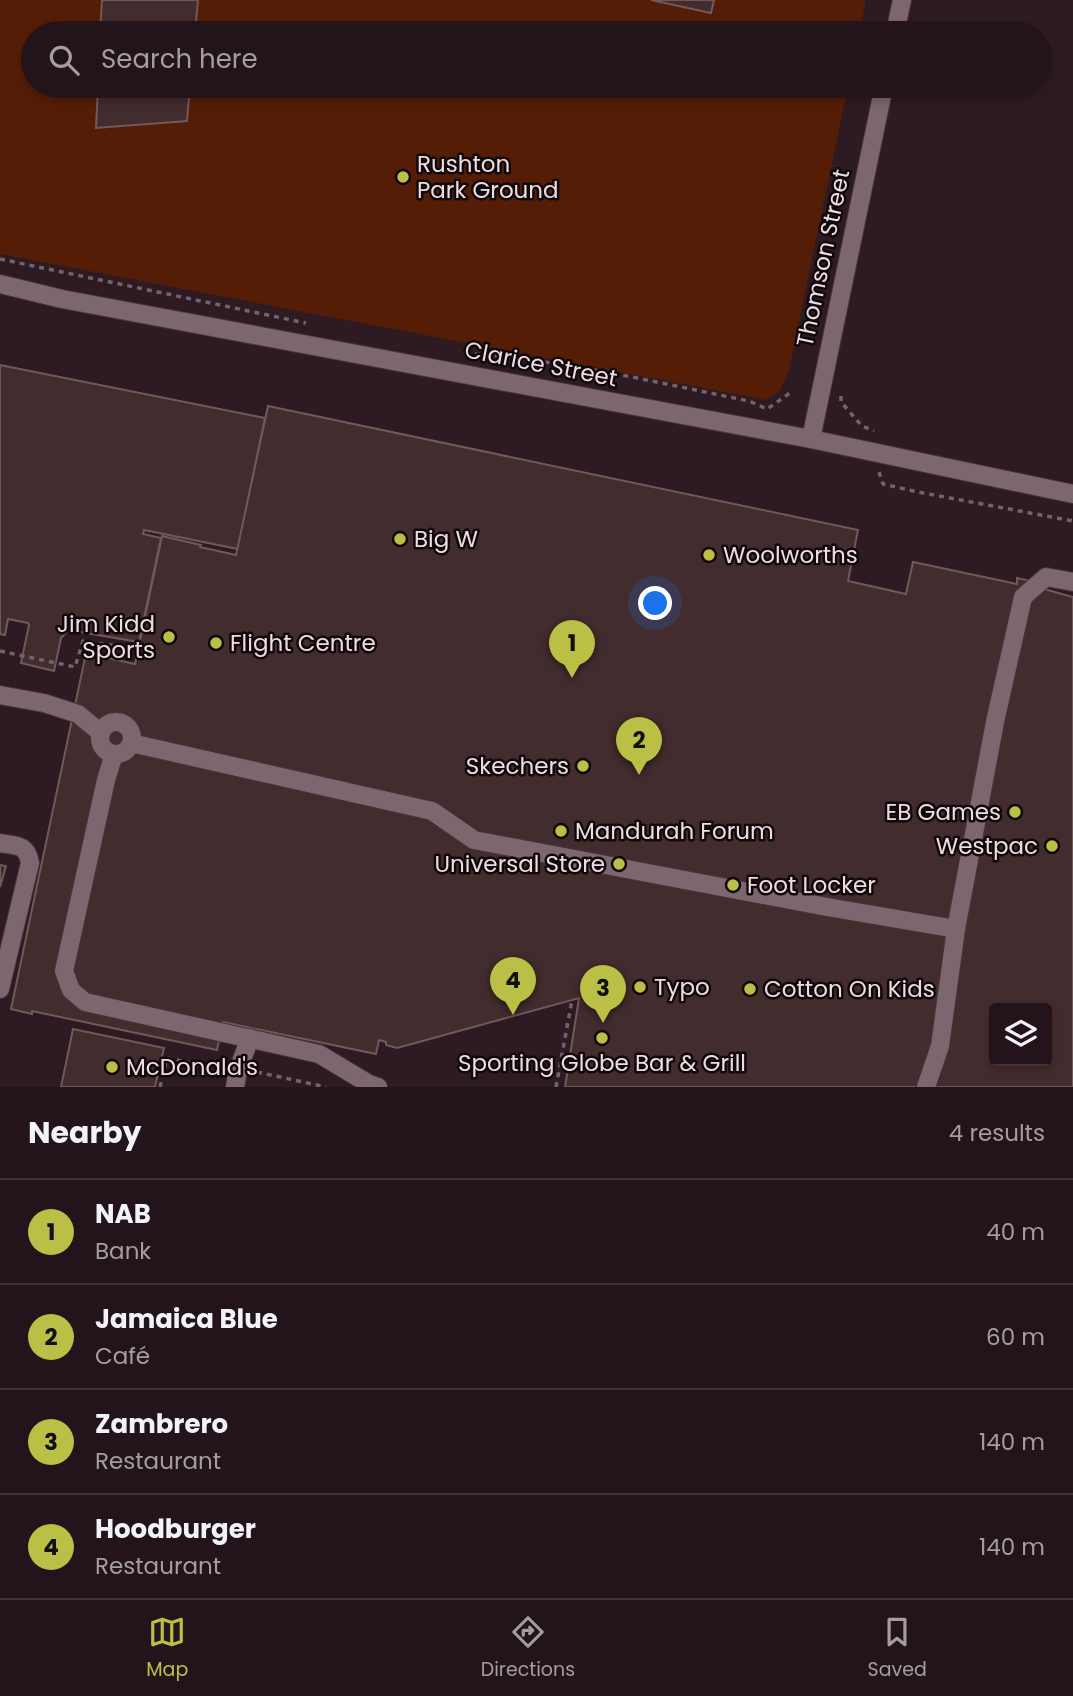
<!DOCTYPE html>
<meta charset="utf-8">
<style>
body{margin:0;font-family:Poppins,sans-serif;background:#2e2127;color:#f1f3f6}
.controls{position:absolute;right:21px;bottom:21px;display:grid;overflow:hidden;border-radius:7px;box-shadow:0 4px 10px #0003}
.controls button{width:63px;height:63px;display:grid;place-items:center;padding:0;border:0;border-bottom:2px solid #3f3339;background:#22141a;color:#f1f3f6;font:35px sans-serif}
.you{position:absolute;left:656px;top:604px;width:24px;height:24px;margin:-18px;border:5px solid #fff;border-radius:50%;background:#1a73e8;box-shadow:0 0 0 10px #1a73e833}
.badge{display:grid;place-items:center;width:46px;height:46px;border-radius:50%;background:#bac045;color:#111;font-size:23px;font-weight:700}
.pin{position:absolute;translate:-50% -58px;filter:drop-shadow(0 2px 4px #0008)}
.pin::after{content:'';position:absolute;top:37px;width:24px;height:21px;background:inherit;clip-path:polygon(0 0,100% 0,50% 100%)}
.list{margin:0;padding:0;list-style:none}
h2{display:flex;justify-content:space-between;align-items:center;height:91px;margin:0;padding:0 28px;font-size:30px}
h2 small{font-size:23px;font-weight:400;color:#a29ea2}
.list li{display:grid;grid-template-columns:46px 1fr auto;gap:21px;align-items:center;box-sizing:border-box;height:105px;padding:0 28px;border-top:2px solid #3f3339}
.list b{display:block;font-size:26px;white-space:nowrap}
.list p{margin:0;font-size:23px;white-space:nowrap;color:#a29ea2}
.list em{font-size:23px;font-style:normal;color:#a29ea2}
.icon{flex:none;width:38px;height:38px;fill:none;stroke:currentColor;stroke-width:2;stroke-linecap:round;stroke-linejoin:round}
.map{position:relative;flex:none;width:1073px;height:1087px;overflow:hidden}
.search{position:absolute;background:#22141a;box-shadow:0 4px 10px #0003;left:21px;right:21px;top:21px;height:77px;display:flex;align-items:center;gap:18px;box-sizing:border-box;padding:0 24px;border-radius:38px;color:#a29ea2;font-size:26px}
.sheet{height:511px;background:#22141a}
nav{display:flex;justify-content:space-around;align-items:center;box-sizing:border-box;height:98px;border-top:2px solid #3f3339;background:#22141a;font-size:19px;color:#a29ea2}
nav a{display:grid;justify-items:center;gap:4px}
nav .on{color:#bac045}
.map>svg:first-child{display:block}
</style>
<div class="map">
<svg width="1073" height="1087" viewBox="0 0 1073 1087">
<rect width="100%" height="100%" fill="#2e1a23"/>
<polygon fill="#561d06" points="0,0 866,0 859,33 33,33 33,86 848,86 789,370 779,392 766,400 0,254"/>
<g fill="#432c2d" stroke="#725959" stroke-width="2" fill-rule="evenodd">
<polygon points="102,0 198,0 195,33 100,33"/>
<polygon points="651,0 714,0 711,13"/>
<polygon points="98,86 190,86 187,121 96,128"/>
<polygon points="0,365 265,418 238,549 144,530 143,534 161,538 139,642 69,630 61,638 54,671 21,663 29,625 28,623 8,619 5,635 0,634"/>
<path d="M268,406l590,124 -10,51 58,13 7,-32 104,22v-6l28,6 -1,5 29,8v490h-508l14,-89 -171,47 -11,3 -11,-3v-3l-7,-2 -3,14 -153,-32 -6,28 -185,-39v3l-21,-5 75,-356 49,11 27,-128 39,9 -1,2 36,8zM994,1008h53v53h-53z"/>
<polygon points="0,865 6,866 0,887"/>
<polygon points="73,1029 164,1048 155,1087 61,1087"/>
</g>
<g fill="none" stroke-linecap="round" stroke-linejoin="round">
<defs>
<g id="minor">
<polyline points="895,33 902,0"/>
<polyline points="0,284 62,299 811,439 1073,494"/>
<polyline points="811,439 884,86"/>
<polyline points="0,695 44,703 78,714 101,733"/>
<circle cx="116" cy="738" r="16"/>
<polyline points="131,743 432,811 474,840 827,907 956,929"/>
<polyline points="114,754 106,780 64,971 71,990 85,1002 319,1054 369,1084 378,1087"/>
<path d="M0,843c17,3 27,1 30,20l-30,126"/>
<polyline points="235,1087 238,1070 250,1038"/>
<polyline points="926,1087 940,1046 956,929 995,722 1023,597 1046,577 1073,582"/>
</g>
</defs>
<use href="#minor" stroke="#44353b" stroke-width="20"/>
<g stroke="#74626a" stroke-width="3.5" stroke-dasharray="5 5" stroke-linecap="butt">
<polyline points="0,259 306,323"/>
<path d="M465,353c96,7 190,29 284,48l18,8 23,-16"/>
<polyline points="841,396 841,402 862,426 874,431"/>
<polyline points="879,472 883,484 918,492 1073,521"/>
<polyline points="0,651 75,667 83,641 139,649"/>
<polyline points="257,1072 326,1087"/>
<polyline points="160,1087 167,1058 221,1069"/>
<polyline points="556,1087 572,1000"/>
</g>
<use href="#minor" stroke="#7e666f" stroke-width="18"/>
</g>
<g fill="#bac045" stroke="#10080b" stroke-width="2.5">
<circle cx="403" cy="177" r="7"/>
<circle cx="400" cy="539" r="7"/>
<circle cx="709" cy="555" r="7"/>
<circle cx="169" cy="637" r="7"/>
<circle cx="216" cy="643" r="7"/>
<circle cx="583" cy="766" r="7"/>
<circle cx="1015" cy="812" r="7"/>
<circle cx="561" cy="831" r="7"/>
<circle cx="1052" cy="846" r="7"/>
<circle cx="619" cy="864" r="7"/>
<circle cx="733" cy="885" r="7"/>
<circle cx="640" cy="987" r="7"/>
<circle cx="750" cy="989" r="7"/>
<circle cx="602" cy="1038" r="7"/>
<circle cx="112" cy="1067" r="7"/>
</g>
<g text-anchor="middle" stroke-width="5" stroke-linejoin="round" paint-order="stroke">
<g font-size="23" fill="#ebdde2" stroke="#10080b" text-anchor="start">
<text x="417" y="172">Rushton<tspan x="417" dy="26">Park Ground</tspan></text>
<text x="414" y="547">Big W</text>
<text x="723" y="563">Woolworths</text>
<text x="155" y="632" text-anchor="end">Jim Kidd<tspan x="155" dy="26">Sports</tspan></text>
<text x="230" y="651">Flight Centre</text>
<text x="569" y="774" text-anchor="end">Skechers</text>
<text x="1001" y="820" text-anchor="end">EB Games</text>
<text x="575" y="839">Mandurah Forum</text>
<text x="1038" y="854" text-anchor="end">Westpac</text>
<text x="605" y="872" text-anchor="end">Universal Store</text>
<text x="747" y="893">Foot Locker</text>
<text x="654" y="995">Typo</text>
<text x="764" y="997">Cotton On Kids</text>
<text x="602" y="1071" text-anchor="middle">Sporting Globe Bar &amp; Grill</text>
<text x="126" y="1075">McDonald's</text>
</g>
<g font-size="23" fill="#ebdde2" stroke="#10080b">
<text transform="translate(823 258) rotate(-78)" y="8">Thomson Street</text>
<text transform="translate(541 364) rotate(11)" y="8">Clarice Street</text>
</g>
</g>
</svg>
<div class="controls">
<button><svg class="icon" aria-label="layers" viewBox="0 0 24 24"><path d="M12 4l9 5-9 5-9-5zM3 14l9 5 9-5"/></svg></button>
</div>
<div class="you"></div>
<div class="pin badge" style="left:572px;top:678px">1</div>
<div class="pin badge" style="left:639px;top:775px">2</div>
<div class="pin badge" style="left:603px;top:1023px">3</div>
<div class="pin badge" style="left:513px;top:1015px">4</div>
<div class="search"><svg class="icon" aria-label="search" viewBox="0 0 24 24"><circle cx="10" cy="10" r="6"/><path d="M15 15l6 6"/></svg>Search here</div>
</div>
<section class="sheet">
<h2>Nearby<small>4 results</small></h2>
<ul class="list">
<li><span class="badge">1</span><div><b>NAB</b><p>Bank</p></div><em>40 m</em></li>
<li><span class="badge">2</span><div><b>Jamaica Blue</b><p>Café</p></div><em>60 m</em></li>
<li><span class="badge">3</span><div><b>Zambrero</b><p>Restaurant</p></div><em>140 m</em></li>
<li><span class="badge">4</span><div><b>Hoodburger</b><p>Restaurant</p></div><em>140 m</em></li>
</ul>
</section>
<nav>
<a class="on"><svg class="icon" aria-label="map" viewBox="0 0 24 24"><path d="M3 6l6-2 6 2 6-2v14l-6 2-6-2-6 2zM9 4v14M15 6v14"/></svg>Map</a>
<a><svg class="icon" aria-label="directions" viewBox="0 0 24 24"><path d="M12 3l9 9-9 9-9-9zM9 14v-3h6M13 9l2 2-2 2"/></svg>Directions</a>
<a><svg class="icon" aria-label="saved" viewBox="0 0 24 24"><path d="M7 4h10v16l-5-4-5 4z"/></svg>Saved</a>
</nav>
